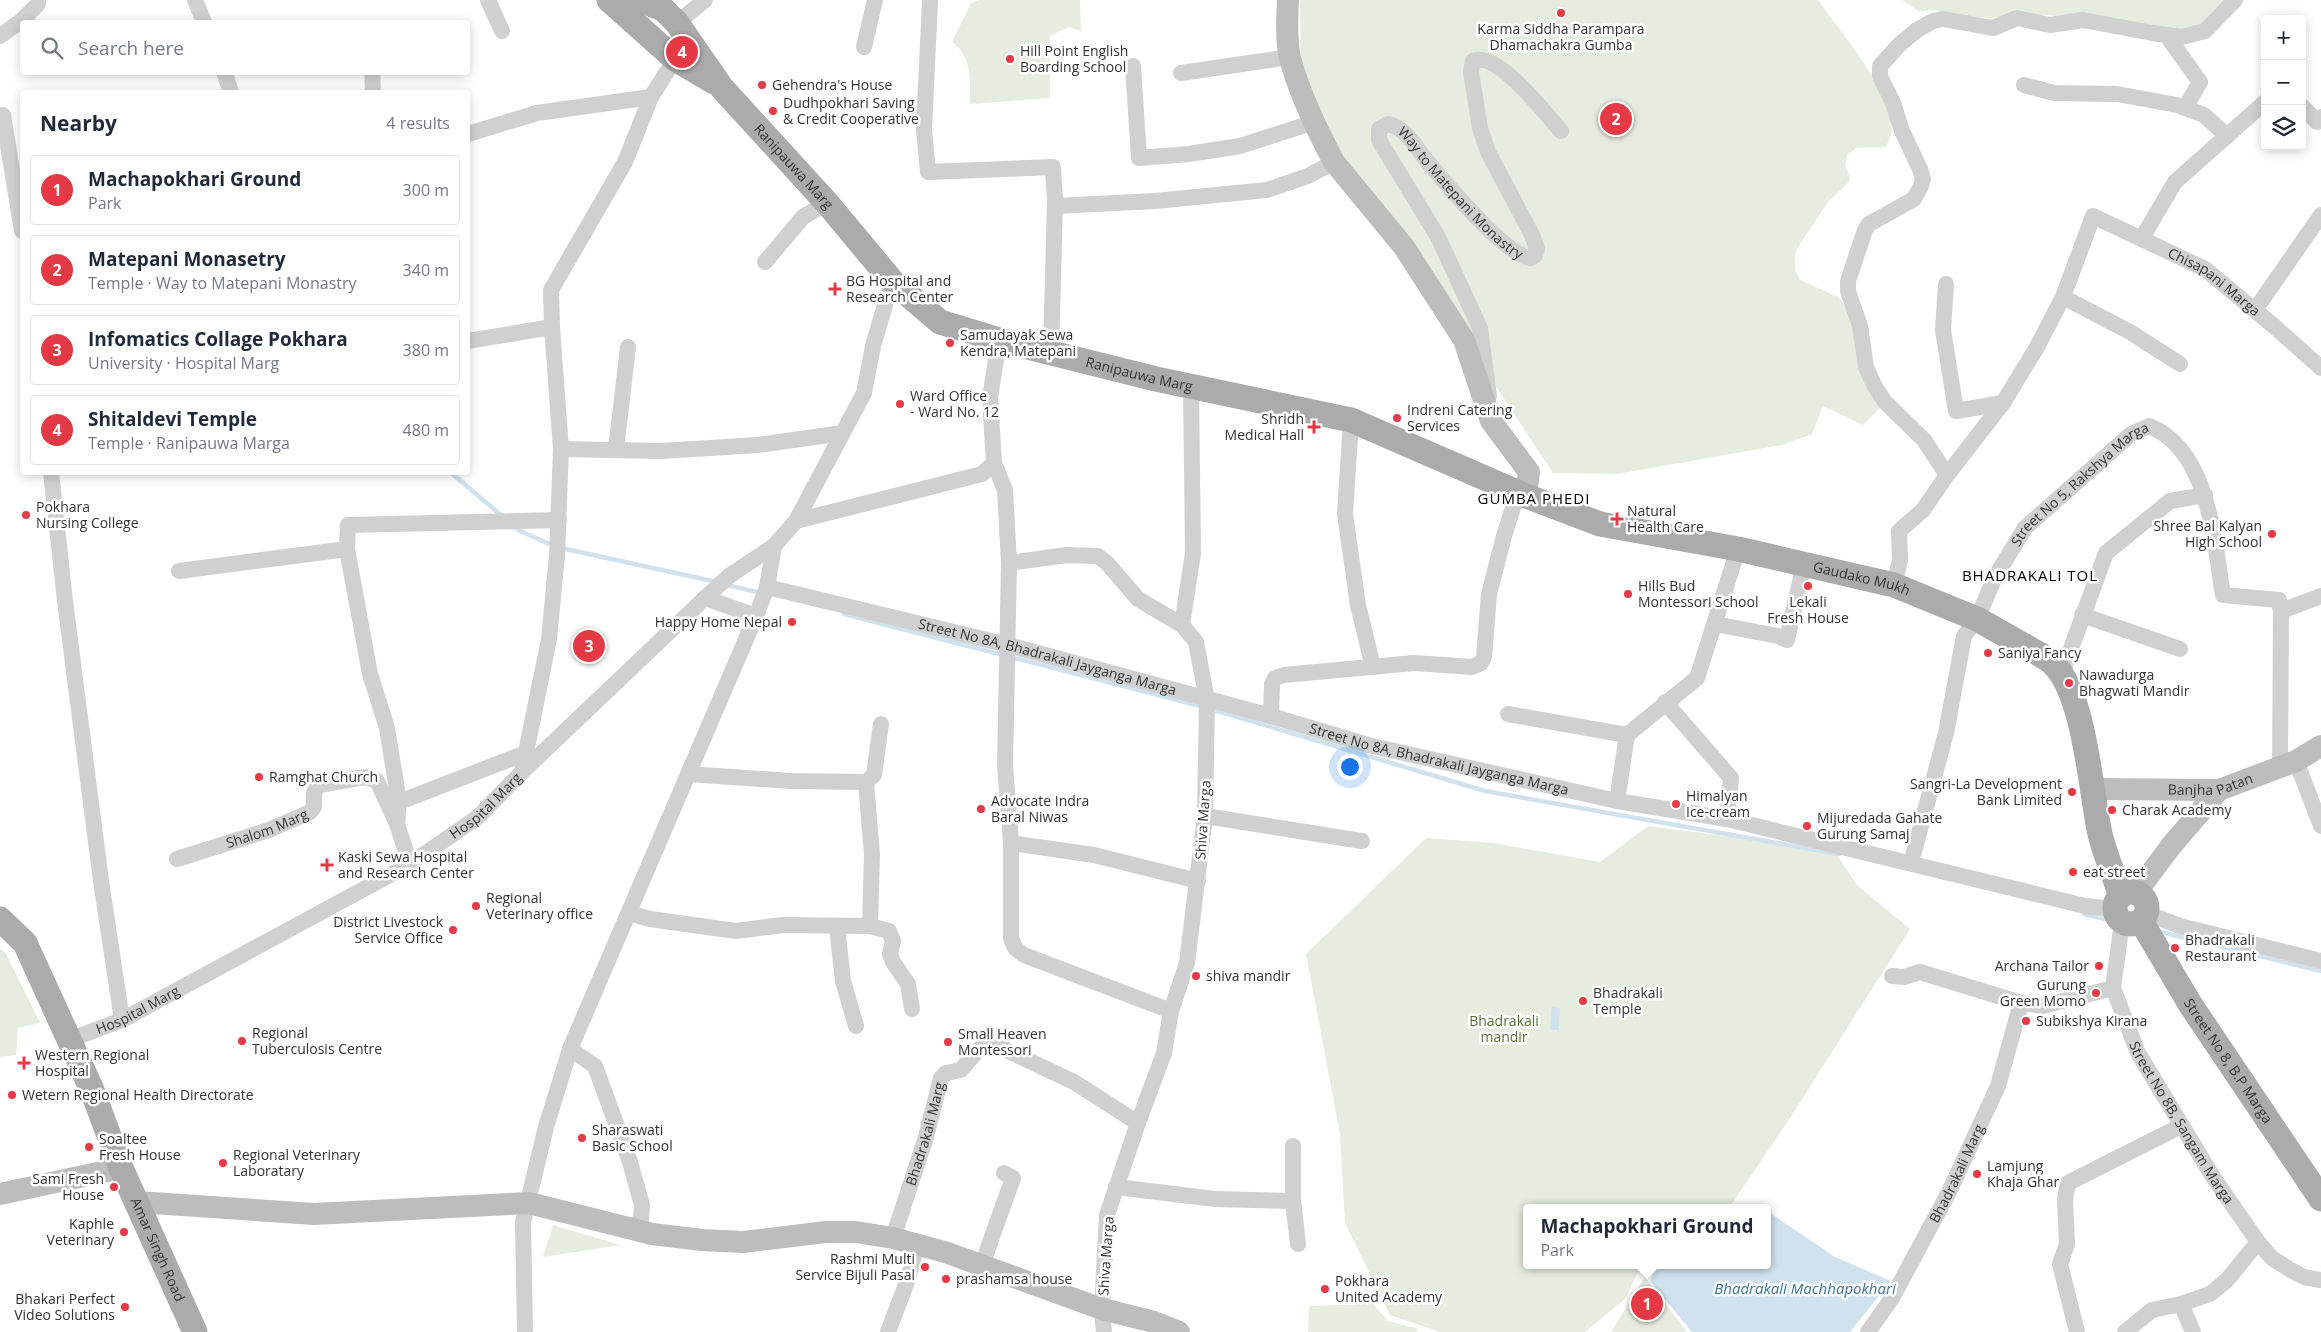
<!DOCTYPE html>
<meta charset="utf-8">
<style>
body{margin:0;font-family:"Open Sans",sans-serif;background:#f2f2f3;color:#1f2937}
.controls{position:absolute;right:15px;top:15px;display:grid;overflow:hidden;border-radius:5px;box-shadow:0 2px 12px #0003}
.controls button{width:45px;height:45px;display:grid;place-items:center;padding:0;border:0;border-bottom:1px solid #e0e1e3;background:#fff;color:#1f2937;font:25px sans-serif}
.you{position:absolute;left:1349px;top:766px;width:18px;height:18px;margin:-12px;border:4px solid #fff;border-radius:50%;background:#1a73e8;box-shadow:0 0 0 8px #1a73e833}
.badge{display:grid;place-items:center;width:32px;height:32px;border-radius:50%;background:#e63946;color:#fff;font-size:16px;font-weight:700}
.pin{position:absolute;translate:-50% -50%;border:2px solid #fff;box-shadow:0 1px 5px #0006}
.popup{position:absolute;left:1523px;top:1204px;width:248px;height:65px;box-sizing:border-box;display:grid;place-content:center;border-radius:5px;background:#fff;filter:drop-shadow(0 1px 4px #0005);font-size:16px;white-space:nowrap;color:#747a83}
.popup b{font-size:19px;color:#1f2937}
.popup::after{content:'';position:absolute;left:50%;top:100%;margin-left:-10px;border:10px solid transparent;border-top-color:#fff}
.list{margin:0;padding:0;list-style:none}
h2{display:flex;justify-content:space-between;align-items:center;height:65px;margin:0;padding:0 20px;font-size:21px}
h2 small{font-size:16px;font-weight:400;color:#747a83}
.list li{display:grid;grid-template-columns:32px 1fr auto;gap:15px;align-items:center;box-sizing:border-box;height:70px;margin:0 10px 10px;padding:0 10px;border:1px solid #e0e1e3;border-radius:5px}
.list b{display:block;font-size:19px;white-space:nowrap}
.list p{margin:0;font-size:16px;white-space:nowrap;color:#747a83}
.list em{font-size:16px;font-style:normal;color:#747a83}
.icon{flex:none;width:28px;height:28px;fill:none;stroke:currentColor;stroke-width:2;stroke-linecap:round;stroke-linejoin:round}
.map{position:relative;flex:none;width:2321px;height:1332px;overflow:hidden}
.search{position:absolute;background:#fff;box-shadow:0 2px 12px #0003;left:20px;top:20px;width:450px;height:55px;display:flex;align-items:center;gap:12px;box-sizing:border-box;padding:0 18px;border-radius:5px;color:#747a83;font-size:19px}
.panel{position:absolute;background:#fff;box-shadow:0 2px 12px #0003;left:20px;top:90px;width:450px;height:385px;border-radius:5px}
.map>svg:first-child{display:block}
</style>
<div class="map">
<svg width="2321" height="1332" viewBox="0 0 2321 1332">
<rect width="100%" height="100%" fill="#fff"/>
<g fill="#e6ecdf">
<path d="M979,0h101l1,31 -12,-4 -19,9v62l-80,6c0,-24 2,-48 -18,-62l19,-39z"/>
<path d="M1300,0h518c20,30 96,114 67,147l-29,1 -9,7 -2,11 5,10 -1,6 -21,20 -28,42 -5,10v16l5,10 38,17 13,16 30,94 -18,18 -40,-19 -11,28 -30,11 -165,29 -64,-1 -153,-232 -61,-78 -38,-88z"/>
<polygon points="1902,0 2231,0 2206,27 2185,33 2079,17 2032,14 2022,10 2016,10 2001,17 1990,18 1951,15 1935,10 1918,11"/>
<polygon points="1648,826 1834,850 1857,885 1910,929 1790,1118 1729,1208 1527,1208 1527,1265 1641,1265 1626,1298 1585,1332 1440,1332 1390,1315 1345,1223 1340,1134 1306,954 1426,838 1494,843 1600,862"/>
<polygon points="0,949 5,952 40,1023 18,1028 16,1055 0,1057"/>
<polygon points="553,1225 620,1245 543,1257"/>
<polygon points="1645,1277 1687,1332 1611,1332"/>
<polygon points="1373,1304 1388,1321 1418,1329 1416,1332 1308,1332 1309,1306"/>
</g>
<g fill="#cfe2ee">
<polygon points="1552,1007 1560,1008 1559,1030 1550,1030"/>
<polygon points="1767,1211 1835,1257 1891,1281 1850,1332 1692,1332 1650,1281 1658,1265 1767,1265"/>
</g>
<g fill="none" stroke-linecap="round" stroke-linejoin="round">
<g stroke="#cfe2ee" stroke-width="4.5">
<polyline points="450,472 502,516"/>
<polyline points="514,526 520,531 554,546"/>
<polyline points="561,548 717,582"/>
<polyline points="727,585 761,593"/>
<polyline points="844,614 1003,655"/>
<polyline points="1011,657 1204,707"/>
<polyline points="1211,709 1485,791 1839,854"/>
<polyline points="2084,914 2118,922"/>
<polyline points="2157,931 2321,971"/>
</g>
<g stroke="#d0d0d0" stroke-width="16">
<polyline points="195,0 204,22"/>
<polyline points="488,0 502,31"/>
<polyline points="930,0 924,130 928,172 1053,167 1055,201 1051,353"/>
<polyline points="677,23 705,0"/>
<polyline points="0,36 21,21 38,4 38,0"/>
<polyline points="2167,36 2200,82 2185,108"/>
<polyline points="864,47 875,0"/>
<polyline points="1133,66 1139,158 1189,154 1240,146 1315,122"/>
<polyline points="224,72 231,92"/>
<polyline points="372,72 373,92"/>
<polyline points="1181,73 1290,57"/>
<polyline points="2024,85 2054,93 2117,94 2177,105 2204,115 2227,136"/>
<polyline points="2302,106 2317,122 2321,117"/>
<polyline points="0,115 3,115 22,231"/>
<polyline points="468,134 537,113 651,97"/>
<polyline points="1055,206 1155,201 1267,190 1308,176 1334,162"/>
<polyline points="2142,238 2175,182 2265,102"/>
<polyline points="765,262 803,217 827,203"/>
<polyline points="1946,284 1943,330 1956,411 2003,403"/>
<polyline points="2063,297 2130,332 2180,364"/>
<polyline points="2255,310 2321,215"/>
<polyline points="552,327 551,290 625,162 651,97 675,59"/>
<polyline points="999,340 990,398 994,463 1005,490 1009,563 1005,765 1011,843 1011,938 1015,948 1024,955 1171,1011"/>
<polyline points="468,341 552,327 561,449 557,555 549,639 522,772"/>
<path id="s1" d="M1489,396l-9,-68 -42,-91 -59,-97v-11l9,-5c17,3 28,23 38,36 18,21 80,97 105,98l4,-3 2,-6 -5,-14 -44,-83 -8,-24 -9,-56 2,-11c24,-11 73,53 88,70"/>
<polyline points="1351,420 1345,514 1358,605 1373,667"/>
<polyline points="561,449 662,451 757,445 843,433"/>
<polyline points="616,449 628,347"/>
<polyline points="51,472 65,601 101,881 122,1020"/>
<path id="s2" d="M1947,475l56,-72 34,-56 26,-50 30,-81 112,53 70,58 46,41"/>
<polyline points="796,521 982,474 994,463"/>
<polyline points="1009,563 1067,555 1098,556 1107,563 1138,599 1182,625 1196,642 1207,700 1205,816 1187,963 1171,1011 1164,1053 1138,1123 1107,1215 1102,1309 1104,1332"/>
<polyline points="179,571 347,549"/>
<polyline points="1894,585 1900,560 1899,531 1923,510 1947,475 1924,440 1885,402 1874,385 1866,367 1860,326 1848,291 1848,281 1865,230 1869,224 1914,199 1921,186 1923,179 1920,169 1902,131 1893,103 1880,76 1880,66 1900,44 1917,30 1933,21 1943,19 1993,28 2017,18 2050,25 2083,20 2152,33 2182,37 2205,31 2235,0"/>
<path id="s3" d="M767,587l241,58 263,71 97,29 249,56 110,18 358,87 30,3"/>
<polyline points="705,598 756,616"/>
<polyline points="2281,611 2321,596"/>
<polyline points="2082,615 2180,649"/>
<polyline points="1715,624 1778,636 1787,640 1804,564"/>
<polyline points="1182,625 1193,553 1191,386"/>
<polyline points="2062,673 2106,553 2170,501 2205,495"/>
<polyline points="1665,702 1731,778 1727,819"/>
<polyline points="1508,714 1627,735"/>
<polyline points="1271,716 1272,684 1275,678 1284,675 1414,663 1472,667 1481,663 1484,657 1489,594 1504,536 1518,492"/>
<polyline points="2296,761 2321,826"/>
<polyline points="688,774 791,781 866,782 874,775 881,724"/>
<polyline points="866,782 872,855 870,926"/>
<polyline points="1617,801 1627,735 1697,678 1738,549"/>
<polyline points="399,802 526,753"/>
<polyline points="1205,816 1362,841"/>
<polyline points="1011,843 1094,855 1198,881"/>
<path id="s4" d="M177,859l92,-29 41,-18 4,-5v-15l5,-7 46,-8 12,4 20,43"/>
<path id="s5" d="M1911,863l35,-130 18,-97 13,-17 18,-42 30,-49 106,-94 18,-8c60,23 65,115 74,169l56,5 2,11 -1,156"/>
<polyline points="410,864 397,824 399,802 387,728 370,674 347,549 348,525 559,520"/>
<polyline points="629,913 650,919 736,931 783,925 870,926 889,931 893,941 890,954 893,962 908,984 912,1009"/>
<polyline points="2146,913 2180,926 2321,961"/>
<path id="s6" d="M2122,922l-9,66 25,65 75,124 45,65 14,16 17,11 15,8 17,3"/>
<polyline points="837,927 843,981 856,1026"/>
<polyline points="1892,976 1904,977 1920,972 2021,1003 2043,1006 2113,988"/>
<path id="s7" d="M69,1040l53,-20 288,-156 68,-47 44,-45 183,-174 24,-22 45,-30"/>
<polyline points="570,1049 595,1066 630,1162 642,1205 641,1219 633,1228"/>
<polyline points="1116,1187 1215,1199 1293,1201 1298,1244"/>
<polyline points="1293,1201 1293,1146"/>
<path id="s8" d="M893,1238l33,-101 15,-59 5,-5 15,-3 17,-20 6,-4 18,2 72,34 64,41"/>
<polyline points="982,1265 1013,1178 1004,1173"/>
<polyline points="2181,1304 2193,1332"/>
<polyline points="525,1332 523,1222 546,1127 570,1049 756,616 767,587 774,546 796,521 864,393 873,346 892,281"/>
<polyline points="888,1332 908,1279 917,1244"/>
<path id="s9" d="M1868,1332l24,-34 57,-106 49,-106 23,-83"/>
<polyline points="2077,1332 2060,1264 2067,1244 2065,1200 2068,1183 2181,1126"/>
<polyline points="2125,1332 2152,1310 2181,1304 2210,1294 2227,1280 2258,1242"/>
</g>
<g stroke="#bdbdbd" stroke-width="22">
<path d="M1288,0c-1,19 -2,40 2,58 9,35 27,72 44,104l70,85 60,93 27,81 38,51 -3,24"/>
<path id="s10" d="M2092,789l127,1 77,-29 25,-15"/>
<polyline points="2136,893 2171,846 2219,790"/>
<polyline points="0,1194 121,1168"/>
<polyline points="137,1202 314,1214 529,1203 652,1234 702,1240 743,1242 826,1232 856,1232 893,1238 945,1252 1102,1309 1154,1322 1179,1332"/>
</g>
<g stroke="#ababab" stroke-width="25">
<polyline points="609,0 675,59 714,82"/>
<path id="s11" d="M640,0l23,9 14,14 45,65 105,115 65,78 48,41 59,18 157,39 195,41 175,76 74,28 138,25 156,36 83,34 69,39c39,24 44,132 54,176 5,21 14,41 21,62"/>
<circle cx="2131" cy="908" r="16"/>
<path id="s12" d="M0,919l25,24 67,147 29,78 74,164"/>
<path id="s13" d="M2141,921l49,83 131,195"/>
</g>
</g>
<g fill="#e63946" stroke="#fff" stroke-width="2">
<circle cx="1561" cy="13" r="5"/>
<circle cx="1010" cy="59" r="5"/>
<circle cx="762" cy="85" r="5"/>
<circle cx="773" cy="111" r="5"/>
<path d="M832.5 281.5h5v5h5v5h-5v5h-5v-5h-5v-5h5z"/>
<circle cx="950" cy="343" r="5"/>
<circle cx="900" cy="404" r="5"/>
<circle cx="1397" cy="418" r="5"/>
<path d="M1311.5 419.5h5v5h5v5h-5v5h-5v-5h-5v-5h5z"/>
<circle cx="26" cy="515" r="5"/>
<path d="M1614.5 511.5h5v5h5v5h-5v5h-5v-5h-5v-5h5z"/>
<circle cx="2272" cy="534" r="5"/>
<circle cx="1808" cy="586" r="5"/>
<circle cx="1628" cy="594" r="5"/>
<circle cx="792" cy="622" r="5"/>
<circle cx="1988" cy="653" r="5"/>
<circle cx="2069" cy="683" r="5"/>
<circle cx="259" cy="777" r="5"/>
<circle cx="2072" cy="792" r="5"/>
<circle cx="1676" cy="804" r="5"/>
<circle cx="981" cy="809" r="5"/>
<circle cx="2112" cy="810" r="5"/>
<circle cx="1807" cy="826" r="5"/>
<path d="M324.5 857.5h5v5h5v5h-5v5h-5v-5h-5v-5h5z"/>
<circle cx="2073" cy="872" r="5"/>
<circle cx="476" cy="906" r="5"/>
<circle cx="453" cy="930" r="5"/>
<circle cx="2175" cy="948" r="5"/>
<circle cx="2099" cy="966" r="5"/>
<circle cx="1196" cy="976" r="5"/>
<circle cx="2096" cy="993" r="5"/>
<circle cx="1583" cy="1001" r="5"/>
<circle cx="2026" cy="1021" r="5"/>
<circle cx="242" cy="1041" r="5"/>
<circle cx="948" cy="1042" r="5"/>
<path d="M21.5 1055.5h5v5h5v5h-5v5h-5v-5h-5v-5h5z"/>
<circle cx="12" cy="1095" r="5"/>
<circle cx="582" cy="1138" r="5"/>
<circle cx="89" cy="1147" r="5"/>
<circle cx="223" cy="1163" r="5"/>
<circle cx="1977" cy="1174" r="5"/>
<circle cx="114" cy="1187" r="5"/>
<circle cx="124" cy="1232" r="5"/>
<circle cx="925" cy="1267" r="5"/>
<circle cx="946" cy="1279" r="5"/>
<circle cx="1325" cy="1289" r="5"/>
<circle cx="125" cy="1307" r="5"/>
</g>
<g text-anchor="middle" stroke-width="5" stroke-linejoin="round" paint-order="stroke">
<g font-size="14" fill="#333" stroke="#fff" text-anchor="start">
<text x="1561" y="34" text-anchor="middle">Karma Siddha Parampara<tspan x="1561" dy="16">Dhamachakra Gumba</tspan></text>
<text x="1020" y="56">Hill Point English<tspan x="1020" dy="16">Boarding School</tspan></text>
<text x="772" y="90">Gehendra's House</text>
<text x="783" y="108">Dudhpokhari Saving<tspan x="783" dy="16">&amp; Credit Cooperative</tspan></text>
<text x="846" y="286">BG Hospital and<tspan x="846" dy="16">Research Center</tspan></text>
<text x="960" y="340">Samudayak Sewa<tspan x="960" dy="16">Kendra, Matepani</tspan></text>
<text x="910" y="401">Ward Office<tspan x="910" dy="16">- Ward No. 12</tspan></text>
<text x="1407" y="415">Indreni Catering<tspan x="1407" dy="16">Services</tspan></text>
<text x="1304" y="424" text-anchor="end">Shridh<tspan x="1304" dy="16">Medical Hall</tspan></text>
<text x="36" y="512">Pokhara<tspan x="36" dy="16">Nursing College</tspan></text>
<text x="1627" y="516">Natural<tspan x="1627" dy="16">Health Care</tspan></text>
<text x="2262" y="531" text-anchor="end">Shree Bal Kalyan<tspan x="2262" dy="16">High School</tspan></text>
<text x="1638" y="591">Hills Bud<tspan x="1638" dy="16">Montessori School</tspan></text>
<text x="1808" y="607" text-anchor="middle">Lekali<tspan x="1808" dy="16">Fresh House</tspan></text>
<text x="782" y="627" text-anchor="end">Happy Home Nepal</text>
<text x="1998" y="658">Saniya Fancy</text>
<text x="2079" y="680">Nawadurga<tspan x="2079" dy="16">Bhagwati Mandir</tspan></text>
<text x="269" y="782">Ramghat Church</text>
<text x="2062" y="789" text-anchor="end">Sangri-La Development<tspan x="2062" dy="16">Bank Limited</tspan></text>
<text x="1686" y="801">Himalyan<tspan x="1686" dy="16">Ice-cream</tspan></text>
<text x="991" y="806">Advocate Indra<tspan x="991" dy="16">Baral Niwas</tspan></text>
<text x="2122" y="815">Charak Academy</text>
<text x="1817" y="823">Mijuredada Gahate<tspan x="1817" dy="16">Gurung Samaj</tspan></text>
<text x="338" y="862">Kaski Sewa Hospital<tspan x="338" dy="16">and Research Center</tspan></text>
<text x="2083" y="877">eat street</text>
<text x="486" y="903">Regional<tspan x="486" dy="16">Veterinary office</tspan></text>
<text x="443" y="927" text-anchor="end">District Livestock<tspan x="443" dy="16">Service Office</tspan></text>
<text x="2185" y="945">Bhadrakali<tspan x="2185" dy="16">Restaurant</tspan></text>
<text x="2089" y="971" text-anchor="end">Archana Tailor</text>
<text x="1206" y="981">shiva mandir</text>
<text x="2086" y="990" text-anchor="end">Gurung<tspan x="2086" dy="16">Green Momo</tspan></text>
<text x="1593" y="998">Bhadrakali<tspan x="1593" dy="16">Temple</tspan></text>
<text x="2036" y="1026">Subikshya Kirana</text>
<text x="252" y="1038">Regional<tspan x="252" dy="16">Tuberculosis Centre</tspan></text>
<text x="958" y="1039">Small Heaven<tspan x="958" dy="16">Montessori</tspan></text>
<text x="35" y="1060">Western Regional<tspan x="35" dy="16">Hospital</tspan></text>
<text x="22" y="1100">Wetern Regional Health Directorate</text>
<text x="592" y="1135">Sharaswati<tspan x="592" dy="16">Basic School</tspan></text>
<text x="99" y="1144">Soaltee<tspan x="99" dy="16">Fresh House</tspan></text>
<text x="233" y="1160">Regional Veterinary<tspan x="233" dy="16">Laboratary</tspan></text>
<text x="1987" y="1171">Lamjung<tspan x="1987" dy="16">Khaja Ghar</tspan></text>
<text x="104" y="1184" text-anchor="end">Sami Fresh<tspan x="104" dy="16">House</tspan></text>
<text x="114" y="1229" text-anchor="end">Kaphle<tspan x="114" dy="16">Veterinary</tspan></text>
<text x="915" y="1264" text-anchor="end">Rashmi Multi<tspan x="915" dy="16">Service Bijuli Pasal</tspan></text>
<text x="956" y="1284">prashamsa house</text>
<text x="1335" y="1286">Pokhara<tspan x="1335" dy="16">United Academy</tspan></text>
<text x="115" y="1304" text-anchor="end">Bhakari Perfect<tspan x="115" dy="16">Video Solutions</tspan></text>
</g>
<g font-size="14" fill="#333" stroke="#fff">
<text dy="5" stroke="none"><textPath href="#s11" startOffset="230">Ranipauwa Marg</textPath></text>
<text dy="5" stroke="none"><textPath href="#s1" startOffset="405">Way to Matepani Monastry</textPath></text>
<text dy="5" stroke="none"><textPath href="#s2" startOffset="438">Chisapani Marga</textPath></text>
<text dy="5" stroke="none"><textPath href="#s11" startOffset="650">Ranipauwa Marg</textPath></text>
<text dy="5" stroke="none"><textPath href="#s5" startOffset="428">Street No 5, Rakshya Marga</textPath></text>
<text dy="5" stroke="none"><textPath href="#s11" startOffset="1404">Gaudako Mukh</textPath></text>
<text dy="5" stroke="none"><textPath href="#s3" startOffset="289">Street No 8A, Bhadrakali Jayganga Marga</textPath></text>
<text dy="5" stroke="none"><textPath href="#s3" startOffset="694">Street No 8A, Bhadrakali Jayganga Marga</textPath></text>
<text dy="5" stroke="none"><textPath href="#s10" startOffset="119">Banjha Patan</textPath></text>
<text dy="5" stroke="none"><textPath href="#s7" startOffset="480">Hospital Marg</textPath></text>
<text transform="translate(1203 820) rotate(-86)" y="5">Shiva Marga</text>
<text dy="5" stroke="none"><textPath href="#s4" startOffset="95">Shalom Marg</textPath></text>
<text dy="5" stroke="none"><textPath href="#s7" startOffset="75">Hospital Marg</textPath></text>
<text dy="5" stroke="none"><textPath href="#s13" startOffset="165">Street No 8, B.P Marga</textPath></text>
<text dy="5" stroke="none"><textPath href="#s6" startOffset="218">Street No 8B, Sangam Marga</textPath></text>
<text dy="5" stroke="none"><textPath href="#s8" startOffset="109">Bhadrakali Marg</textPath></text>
<text dy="5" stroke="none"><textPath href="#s9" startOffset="182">Bhadrakali Marg</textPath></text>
<text dy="5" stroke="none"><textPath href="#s12" startOffset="369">Amar Singh Road</textPath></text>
<text transform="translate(1106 1256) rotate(-86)" y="5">Shiva Marga</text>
</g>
<g font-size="14" fill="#56703f" stroke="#fff">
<text x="1504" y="1026">Bhadrakali<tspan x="1504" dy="16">mandir</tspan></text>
</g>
<g font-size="15" letter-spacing="1" fill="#000" stroke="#fff">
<text x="1534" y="504">GUMBA PHEDI</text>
<text x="2030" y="581">BHADRAKALI TOL</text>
</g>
<g font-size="15" font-style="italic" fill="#3f7597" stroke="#fff">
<text x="1805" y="1294">Bhadrakali Machhapokhari</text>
</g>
</g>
</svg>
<div class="controls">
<button>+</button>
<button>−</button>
<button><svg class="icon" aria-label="layers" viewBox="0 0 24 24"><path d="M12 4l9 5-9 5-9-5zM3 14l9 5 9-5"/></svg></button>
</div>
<div class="you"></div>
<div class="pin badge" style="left:1647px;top:1304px">1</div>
<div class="popup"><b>Machapokhari Ground</b>Park</div>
<div class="pin badge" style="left:1616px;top:119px">2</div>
<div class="pin badge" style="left:589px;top:646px">3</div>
<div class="pin badge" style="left:682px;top:52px">4</div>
<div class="search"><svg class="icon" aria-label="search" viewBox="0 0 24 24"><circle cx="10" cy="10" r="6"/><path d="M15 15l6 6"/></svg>Search here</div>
<section class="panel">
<h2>Nearby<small>4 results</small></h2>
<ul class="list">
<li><span class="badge">1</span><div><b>Machapokhari Ground</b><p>Park</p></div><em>300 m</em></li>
<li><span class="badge">2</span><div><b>Matepani Monasetry</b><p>Temple · Way to Matepani Monastry</p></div><em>340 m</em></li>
<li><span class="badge">3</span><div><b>Infomatics Collage Pokhara</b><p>University · Hospital Marg</p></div><em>380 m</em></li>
<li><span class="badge">4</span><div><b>Shitaldevi Temple</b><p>Temple · Ranipauwa Marga</p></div><em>480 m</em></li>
</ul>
</section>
</div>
